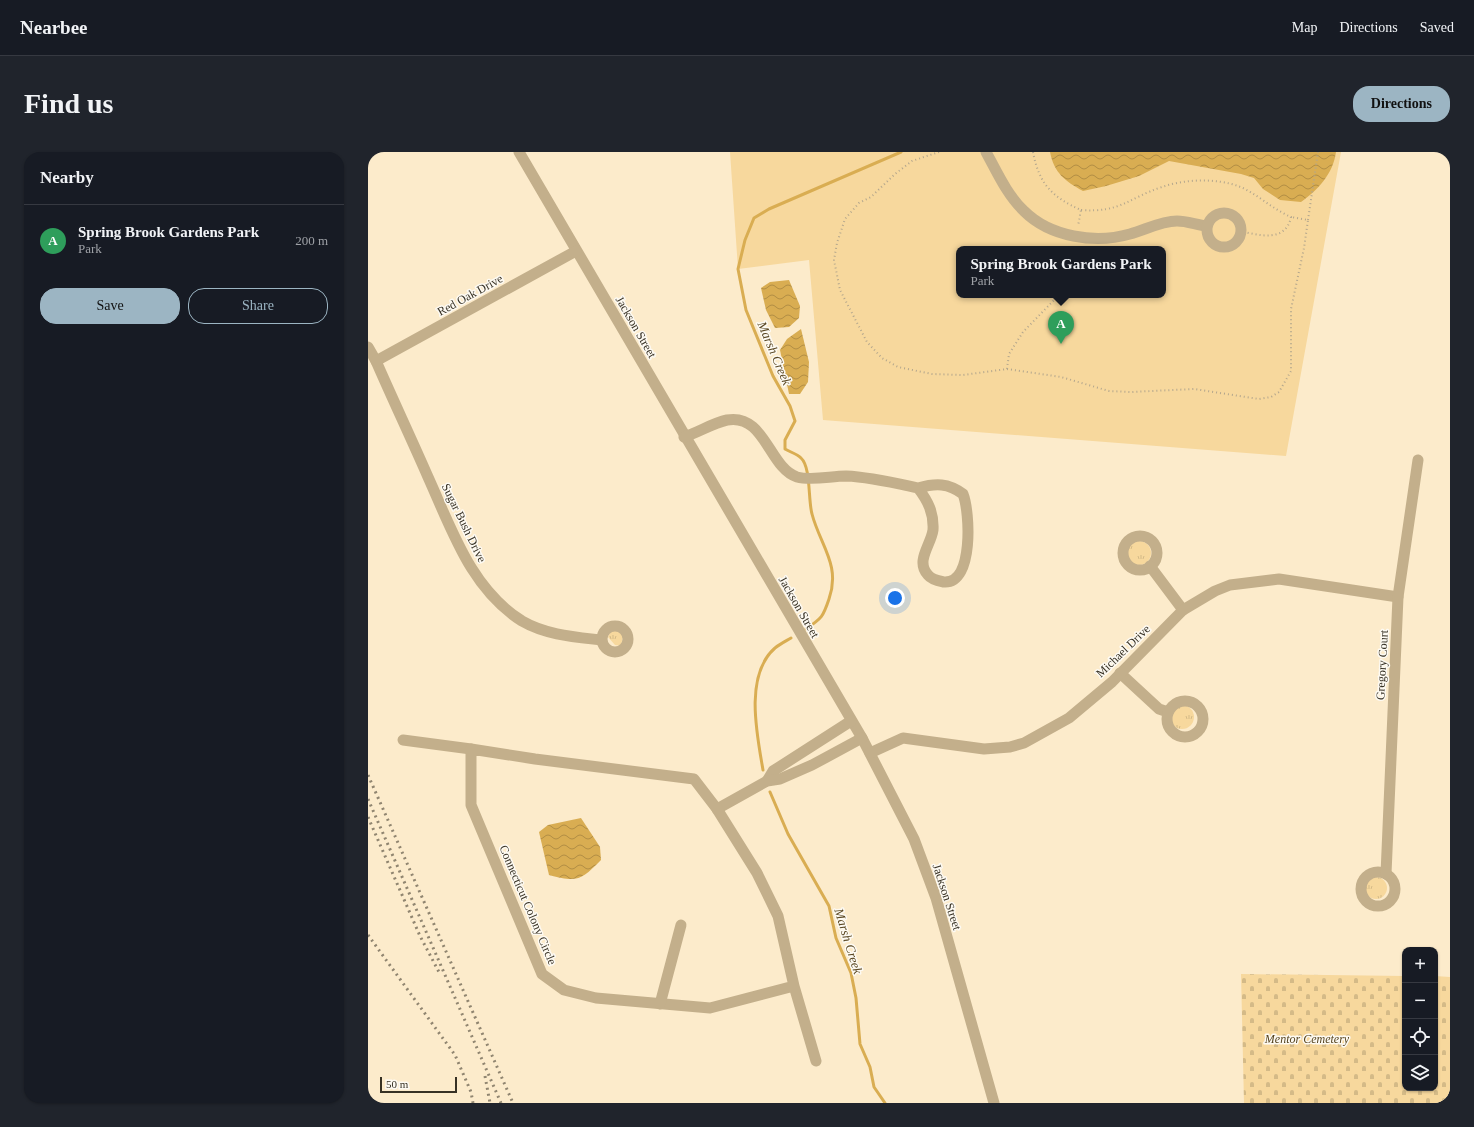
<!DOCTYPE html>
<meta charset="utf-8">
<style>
body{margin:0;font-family:"Times New Roman",serif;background:#20242c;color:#f1f3f6}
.controls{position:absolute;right:12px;bottom:12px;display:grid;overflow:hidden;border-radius:8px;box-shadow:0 1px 3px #0004}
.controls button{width:36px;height:36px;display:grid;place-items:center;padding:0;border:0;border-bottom:1px solid #363941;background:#171b24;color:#f1f3f6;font:20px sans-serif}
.scale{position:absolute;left:12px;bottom:10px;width:77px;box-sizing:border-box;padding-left:4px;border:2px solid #373124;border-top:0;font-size:11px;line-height:14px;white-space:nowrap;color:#373124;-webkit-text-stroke:3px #fdfaf3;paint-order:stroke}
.you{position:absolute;left:527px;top:446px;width:14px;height:14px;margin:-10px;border:3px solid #fff;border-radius:50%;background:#1a73e8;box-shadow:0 0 0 6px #1a73e833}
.badge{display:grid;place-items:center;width:26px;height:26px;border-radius:50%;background:#9cb5c3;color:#fff;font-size:13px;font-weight:700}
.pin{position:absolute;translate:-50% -33px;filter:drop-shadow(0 1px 2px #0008)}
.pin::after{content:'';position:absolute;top:21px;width:14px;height:12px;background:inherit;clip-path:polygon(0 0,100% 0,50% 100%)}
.popup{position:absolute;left:588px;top:94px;width:210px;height:52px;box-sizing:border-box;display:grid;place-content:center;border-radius:8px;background:#171b24;filter:drop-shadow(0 1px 3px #0005);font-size:13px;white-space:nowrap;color:#9ea1a6}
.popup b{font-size:15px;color:#f1f3f6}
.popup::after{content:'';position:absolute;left:50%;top:100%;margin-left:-8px;border:8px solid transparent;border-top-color:#171b24}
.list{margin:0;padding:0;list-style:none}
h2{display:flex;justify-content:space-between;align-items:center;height:52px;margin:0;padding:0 16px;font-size:17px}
h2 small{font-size:13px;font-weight:400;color:#9ea1a6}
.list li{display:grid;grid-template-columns:26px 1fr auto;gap:12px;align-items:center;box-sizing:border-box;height:72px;padding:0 16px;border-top:1px solid #363941}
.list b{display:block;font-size:15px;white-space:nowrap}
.list p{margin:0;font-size:13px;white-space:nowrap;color:#9ea1a6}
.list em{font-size:13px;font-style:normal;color:#9ea1a6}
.actions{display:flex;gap:8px;padding:12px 16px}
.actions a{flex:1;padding:9px 0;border:1px solid #9cb5c3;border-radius:16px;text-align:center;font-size:14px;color:#9cb5c3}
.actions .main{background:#9cb5c3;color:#111}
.icon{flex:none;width:22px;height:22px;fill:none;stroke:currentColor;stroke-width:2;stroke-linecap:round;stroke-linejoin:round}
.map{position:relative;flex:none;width:1082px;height:951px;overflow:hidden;border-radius:16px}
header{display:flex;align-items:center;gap:24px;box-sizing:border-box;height:56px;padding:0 20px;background:#171b24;border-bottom:1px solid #363941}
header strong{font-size:19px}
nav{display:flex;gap:22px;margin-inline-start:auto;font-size:14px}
.intro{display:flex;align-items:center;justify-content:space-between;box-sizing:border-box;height:96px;padding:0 24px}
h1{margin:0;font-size:28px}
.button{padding:10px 18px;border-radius:16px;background:#9cb5c3;color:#111;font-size:14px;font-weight:700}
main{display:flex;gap:24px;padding:0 24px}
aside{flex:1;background:#171b24;border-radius:16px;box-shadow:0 1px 3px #0004}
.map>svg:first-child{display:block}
</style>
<header>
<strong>Nearbee</strong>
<nav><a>Map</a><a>Directions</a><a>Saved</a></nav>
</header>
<div class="intro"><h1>Find us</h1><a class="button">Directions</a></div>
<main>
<aside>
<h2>Nearby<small></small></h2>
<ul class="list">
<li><span class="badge" style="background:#2e9e5b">A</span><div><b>Spring Brook Gardens Park</b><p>Park</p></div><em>200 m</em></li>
</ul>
<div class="actions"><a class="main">Save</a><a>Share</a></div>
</aside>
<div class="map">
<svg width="1082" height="951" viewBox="0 0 1082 951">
<defs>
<pattern id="grass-tufts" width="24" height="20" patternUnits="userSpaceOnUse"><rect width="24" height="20" fill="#f7d89d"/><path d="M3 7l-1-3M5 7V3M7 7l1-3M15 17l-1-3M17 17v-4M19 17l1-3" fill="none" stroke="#d4ba87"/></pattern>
<pattern id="cemetery-stones" width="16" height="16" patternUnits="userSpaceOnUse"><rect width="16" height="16" fill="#f7d89d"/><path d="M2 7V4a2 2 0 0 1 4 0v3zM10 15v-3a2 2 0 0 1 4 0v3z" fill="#d4ba87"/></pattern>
<pattern id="water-waves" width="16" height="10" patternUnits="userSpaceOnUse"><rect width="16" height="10" fill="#d9ad52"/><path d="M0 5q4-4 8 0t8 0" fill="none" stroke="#b18d44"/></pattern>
</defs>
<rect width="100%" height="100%" fill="#fcebcb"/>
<g fill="url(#grass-tufts)">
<circle cx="771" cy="401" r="12"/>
<polygon points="247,476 252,478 255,484 253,494 247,493 240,485 244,477"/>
<circle cx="814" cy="565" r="12"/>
<circle cx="1008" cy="736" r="11"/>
</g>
<polygon fill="url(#cemetery-stones)" points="873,822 1037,824 1037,936 1067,936 1067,824 1082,825 1082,951 876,951"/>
<path fill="#f7d89d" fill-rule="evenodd" d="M362,0h611l-55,304 -463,-36 -14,-160 -71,9zM591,97h204v46h-204z"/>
<g fill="url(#water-waves)">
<path d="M682,0h286c-3,22 -18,38 -35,50l-21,-2 -17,-11 -9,-11 -13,-4 -72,-13 -30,15 -33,10 -23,5c-18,-10 -29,-18 -33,-39z"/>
<polygon points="421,128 432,154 431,166 421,175 407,176 398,158 393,136 402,130"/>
<polygon points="433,177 441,210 440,230 432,242 421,242 412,198 419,187"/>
<path d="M213,666l19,29 1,13c-20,20 -23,23 -52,15l-10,-43 9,-7z"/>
</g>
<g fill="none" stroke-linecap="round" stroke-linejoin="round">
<g stroke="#d9ad52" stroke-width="3">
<path d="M438,477c16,-11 17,-12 23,-30 12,-34 -9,-54 -17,-85 -4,-14 -1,-47 -11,-56 -4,-4 -11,-6 -16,-9v-9l10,-19 -5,-15 -17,-30 -27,-66 -8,-41 7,-29 9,-22 15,-9 132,-57"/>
<path d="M395,618c-6,-35 -19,-95 12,-122 5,-4 11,-7 16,-10"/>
<polyline points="402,640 420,682 461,754 468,786 483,821 488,846 492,892 502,915 506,935 517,951"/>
</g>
<g stroke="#b3a68d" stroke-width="2" stroke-dasharray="1 3" stroke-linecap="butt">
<polyline points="571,0 544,9 527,22 503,45 491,51 477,67 469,91 466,108 472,138 499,190 514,206 530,215 564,222 595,223 639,217 641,202 655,180 691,143"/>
<path d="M665,0c6,32 19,45 48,58l-3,16"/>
<path d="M713,58c40,3 47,-12 81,-23 23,-8 53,-9 76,-1 17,6 34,23 53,31 -5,25 -31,19 -50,14"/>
<polyline points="940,68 950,0"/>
<polyline points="639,217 693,225 741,239 763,240 826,237 891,247 903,245 911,240 923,219 923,157 936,96 940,68 923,65"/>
</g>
<g stroke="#c3af8b" stroke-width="11">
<polyline points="151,0 494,586 546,687 568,746 626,951"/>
<path d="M618,0c11,20 21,43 38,59 26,26 71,33 106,23 15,-4 31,-13 47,-13 10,0 20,4 30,5"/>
<circle cx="856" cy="78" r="17"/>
<path d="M0,195l8,14c17,39 35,77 52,116 24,53 43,112 94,144 24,14 53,16 79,19"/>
<polyline points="8,209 208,99"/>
<path d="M316,285c15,-5 29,-14 43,-17 38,-7 42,48 70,57 15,4 34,-1 49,-1 24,1 49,7 72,12 10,13 16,25 15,42 -2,15 -18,31 -5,45 4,5 11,6 16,7 30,2 26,-70 19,-88 -15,-11 -27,-11 -45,-6"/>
<circle cx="772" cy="401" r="17"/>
<polyline points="782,414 815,458"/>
<circle cx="247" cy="487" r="13"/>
<polyline points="752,521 791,557 800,560"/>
<circle cx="817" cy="567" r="18"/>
<polyline points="35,588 103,597"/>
<polyline points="502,601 535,586 616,597 642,595 656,591 701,566 744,530 815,458 847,439 862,433 911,427 1030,445"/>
<polyline points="399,629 405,619 483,569"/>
<polyline points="349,657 399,629 412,627 444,613 494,586"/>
<circle cx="1010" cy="737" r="17"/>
<polyline points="1018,722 1030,445 1050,308"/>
<polyline points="426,834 342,856 228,846 196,838 174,822 103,653 103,597 167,607 326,627 349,657 389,721 410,764 426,834 448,909"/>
<polyline points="292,852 313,773"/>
</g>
<g stroke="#908570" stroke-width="3" stroke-dasharray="2 4" stroke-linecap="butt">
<polyline points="0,623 145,951"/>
<polyline points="0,647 133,951"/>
<polyline points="0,665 52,784 72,822"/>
<polyline points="0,783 87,903 103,940 105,951"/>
<polyline points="117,924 122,951"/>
</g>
</g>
<g text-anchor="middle" stroke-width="3" stroke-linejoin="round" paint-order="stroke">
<g font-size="12" fill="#373124" stroke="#fdfaf3">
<text transform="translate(102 143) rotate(-29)" y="4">Red Oak Drive</text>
<text transform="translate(268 175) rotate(60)" y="4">Jackson Street</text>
<text transform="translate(96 371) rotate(64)" y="4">Sugar Bush Drive</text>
<text transform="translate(431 455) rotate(60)" y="4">Jackson Street</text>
<text transform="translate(755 499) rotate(-44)" y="4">Michael Drive</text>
<text transform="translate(1014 513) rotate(-87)" y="4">Gregory Court</text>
<text transform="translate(579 745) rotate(72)" y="4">Jackson Street</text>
<text transform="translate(160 753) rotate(67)" y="4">Connecticut Colony Circle</text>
</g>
<g font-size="12" font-style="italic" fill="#56441e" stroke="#fdfaf3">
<text x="939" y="891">Mentor Cemetery</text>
</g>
<g font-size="13" font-style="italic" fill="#5a4722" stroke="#fdfaf3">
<text transform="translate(407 201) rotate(67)" y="5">Marsh Creek</text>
<text transform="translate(481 789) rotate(73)" y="5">Marsh Creek</text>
</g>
</g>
</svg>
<div class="controls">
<button>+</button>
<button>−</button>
<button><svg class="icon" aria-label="locate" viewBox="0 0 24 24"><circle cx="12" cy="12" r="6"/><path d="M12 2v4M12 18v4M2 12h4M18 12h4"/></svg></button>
<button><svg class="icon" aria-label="layers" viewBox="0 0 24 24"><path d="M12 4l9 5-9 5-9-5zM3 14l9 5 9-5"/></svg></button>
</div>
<div class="scale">50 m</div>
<div class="you"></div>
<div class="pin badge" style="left:693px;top:192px;background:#2e9e5b">A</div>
<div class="popup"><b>Spring Brook Gardens Park</b>Park</div>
</div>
</main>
